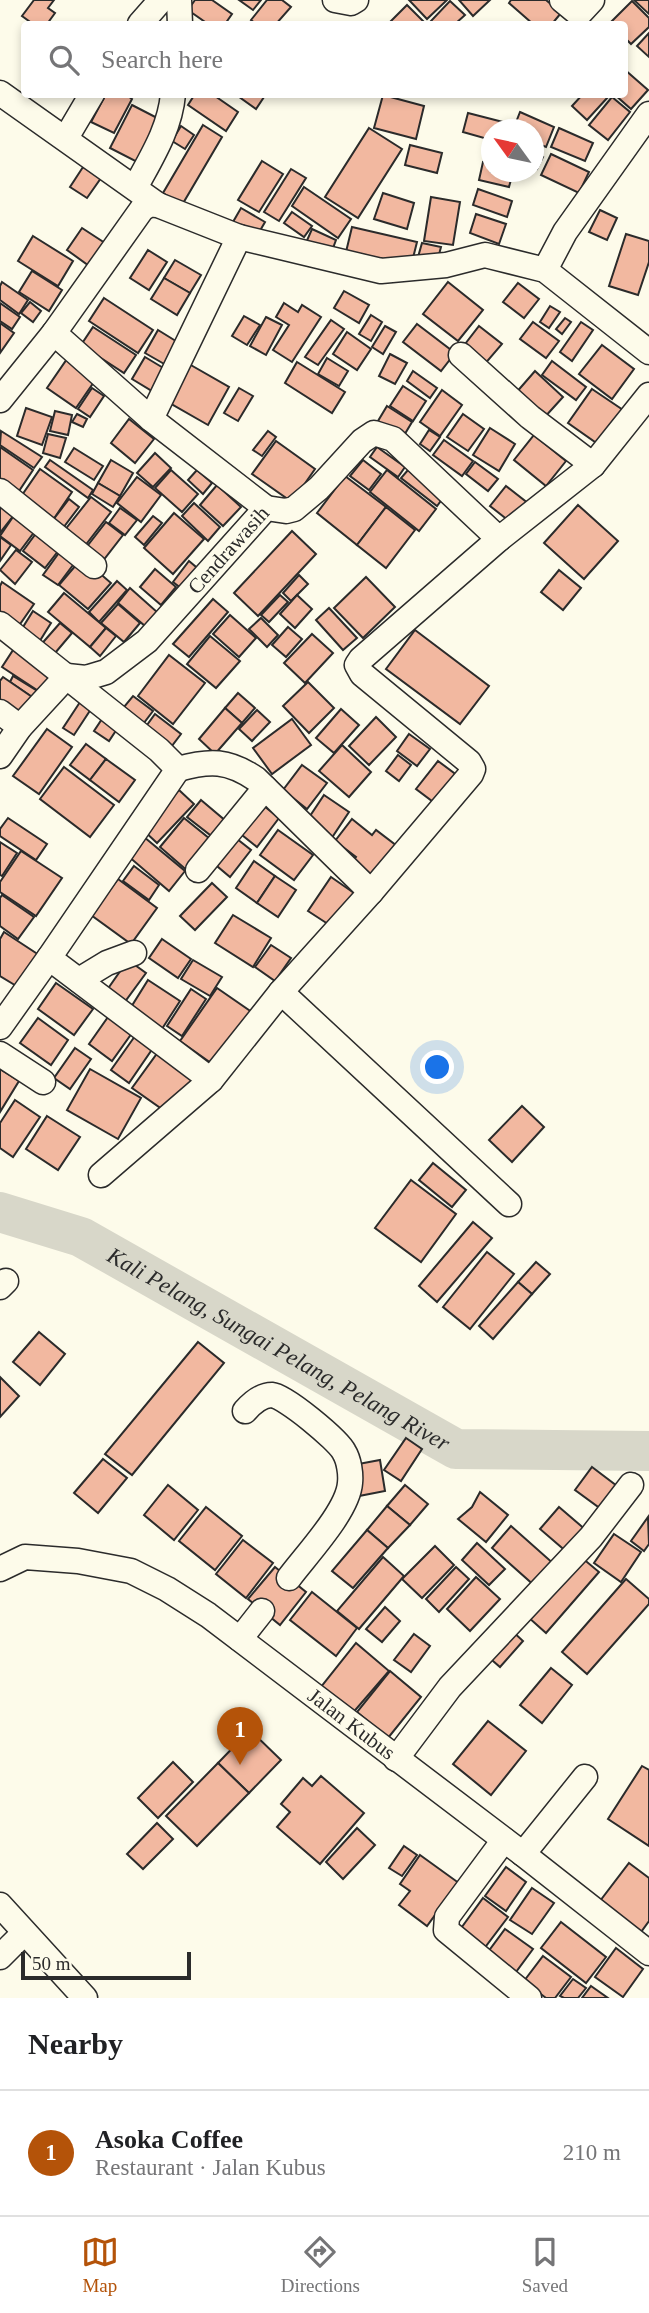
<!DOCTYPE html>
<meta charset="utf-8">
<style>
body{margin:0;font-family:"Times New Roman",serif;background:#f2f2f2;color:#202124}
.compass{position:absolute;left:481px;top:119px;width:63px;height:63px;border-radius:50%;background:#fff;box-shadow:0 4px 10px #0003;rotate:303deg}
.scale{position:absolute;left:21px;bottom:18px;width:170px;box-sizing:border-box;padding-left:7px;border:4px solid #2b2b2b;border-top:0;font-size:19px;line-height:24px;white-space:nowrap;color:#2b2b2b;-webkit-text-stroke:5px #fdfbea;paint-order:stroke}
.you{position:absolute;left:438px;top:1068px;width:24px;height:24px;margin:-18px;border:5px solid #fff;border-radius:50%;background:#1a73e8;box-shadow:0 0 0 10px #1a73e833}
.badge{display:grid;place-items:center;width:46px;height:46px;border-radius:50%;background:#b45309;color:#fff;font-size:23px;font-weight:700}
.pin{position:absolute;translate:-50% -58px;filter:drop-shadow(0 2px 4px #0008)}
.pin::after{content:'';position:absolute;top:37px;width:24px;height:21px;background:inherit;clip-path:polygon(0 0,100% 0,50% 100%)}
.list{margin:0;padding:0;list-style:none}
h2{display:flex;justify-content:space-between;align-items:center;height:91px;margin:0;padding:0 28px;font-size:30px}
h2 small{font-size:23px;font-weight:400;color:#757577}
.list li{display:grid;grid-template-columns:46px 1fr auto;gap:21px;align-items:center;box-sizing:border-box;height:126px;padding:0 28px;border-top:2px solid #e0e0e0}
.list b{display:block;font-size:26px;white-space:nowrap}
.list p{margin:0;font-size:23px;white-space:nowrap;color:#757577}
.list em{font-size:23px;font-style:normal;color:#757577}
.icon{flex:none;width:38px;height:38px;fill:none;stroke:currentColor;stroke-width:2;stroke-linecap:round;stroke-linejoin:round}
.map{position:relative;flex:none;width:649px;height:1998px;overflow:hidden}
.search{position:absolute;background:#fff;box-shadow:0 4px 10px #0003;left:21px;right:21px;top:21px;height:77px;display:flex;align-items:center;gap:18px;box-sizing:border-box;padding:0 24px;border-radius:7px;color:#757577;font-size:26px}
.sheet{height:217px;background:#fff}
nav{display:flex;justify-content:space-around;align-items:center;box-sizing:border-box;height:98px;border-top:2px solid #e0e0e0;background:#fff;font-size:19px;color:#757577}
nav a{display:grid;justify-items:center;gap:4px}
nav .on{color:#b45309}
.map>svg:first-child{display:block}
</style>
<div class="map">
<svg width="649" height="1998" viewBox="0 0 649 1998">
<rect width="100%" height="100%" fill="#fdfbea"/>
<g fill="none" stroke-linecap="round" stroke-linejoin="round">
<path stroke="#d8d7c9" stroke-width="40" id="s1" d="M0,1212l81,25 375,212 193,2"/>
</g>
<g fill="#f2b8a0" stroke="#2b2b2b" stroke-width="2">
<polygon points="34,0 54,0 48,8 55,13 47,24 33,24 22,16"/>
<polygon points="195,0 212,0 232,14 225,24 208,24 188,10"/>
<polygon points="239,0 261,0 253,10"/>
<polygon points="267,0 282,0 291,7 276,24 256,24 251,20"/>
<polygon points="409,0 447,0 427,19"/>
<polygon points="459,0 490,0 473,16"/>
<polygon points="511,0 546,0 561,13 552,24 533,24 509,3"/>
<polygon points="634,0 649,0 649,14"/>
<polygon points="450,1 465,15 455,24 433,24 430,22"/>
<polygon points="632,1 649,18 649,27 631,44 624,37 624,24 610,23"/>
<polygon points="407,5 426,24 391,24 389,23"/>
<polygon points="649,33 649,57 637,46"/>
<polygon points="624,69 648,90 631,109 614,94 624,94"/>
<polygon points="106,94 125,94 132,99 114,133 91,122"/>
<polygon points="195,94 212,94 238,112 226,131 188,105"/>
<polygon points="235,94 266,94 256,109"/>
<polygon points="583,94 605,94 608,97 587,120 572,106"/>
<polygon points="383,95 424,106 416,139 374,128"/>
<polygon points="612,97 630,112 608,140 589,125"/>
<polygon points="132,105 165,122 143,165 110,148"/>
<polygon points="520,112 554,127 546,147 534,142 534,130 513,130"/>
<polygon points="468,113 503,122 501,130 491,130 491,140 463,132"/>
<polygon points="203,125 222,137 182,205 163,193"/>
<polygon points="181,126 194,135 185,149 172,141"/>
<polygon points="369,128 402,149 358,218 325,197"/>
<polygon points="559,128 593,143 585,161 551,147"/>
<polygon points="410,145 442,153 437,173 405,165"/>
<polygon points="534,152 543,157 537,169 534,168"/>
<polygon points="551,154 589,172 579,193 541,175"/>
<polygon points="262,161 283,174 259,212 238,200"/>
<polygon points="483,162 491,164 491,172 513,172 509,187 479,180"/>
<polygon points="83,167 101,178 87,198 70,187"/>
<polygon points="291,169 306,178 279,221 264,212"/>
<polygon points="304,187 351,219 338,238 292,206"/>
<polygon points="478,189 512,201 507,217 473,205"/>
<polygon points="383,193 414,203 407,229 374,219"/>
<polygon points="431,197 460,202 453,245 424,241"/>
<polygon points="241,208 265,222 257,236 233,222"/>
<polygon points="600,210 617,218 607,240 589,232"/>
<polygon points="292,212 312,226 304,237 284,223"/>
<polygon points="476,214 506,224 499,244 470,233"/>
<polygon points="352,227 417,242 411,266 346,252"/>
<polygon points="82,228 108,245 92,268 67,250"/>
<polygon points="312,229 336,240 330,256 305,245"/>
<polygon points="626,234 649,241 649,262 638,295 609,286"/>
<polygon points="33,236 73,261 58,286 18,261"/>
<polygon points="422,243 441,247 437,262 418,257"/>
<polygon points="148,250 167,262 149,290 130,278"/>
<polygon points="175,260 201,275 190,293 164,278"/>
<polygon points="32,271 62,290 49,311 19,292"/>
<polygon points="164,278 190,293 177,315 151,299"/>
<polygon points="2,282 28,300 19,314 0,300 0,286"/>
<polygon points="448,282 483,310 458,341 423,314"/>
<polygon points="518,283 539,299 524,318 503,302"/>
<polygon points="344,291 369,305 359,323 334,308"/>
<polygon points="104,298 153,330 138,353 89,321"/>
<polygon points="30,302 41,311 33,322 21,313"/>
<polygon points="0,303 20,317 12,329 0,321"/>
<polygon points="284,303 298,312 302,305 321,317 292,362 273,350 289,325 276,317"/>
<polygon points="550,306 560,312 549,328 540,322"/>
<polygon points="371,315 382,322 371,341 359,334"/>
<polygon points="244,316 260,325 247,345 232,336"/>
<polygon points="266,317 282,325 266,355 250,346"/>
<polygon points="565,318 571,322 562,334 556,329"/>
<polygon points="331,320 344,329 318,365 305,357"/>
<polygon points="533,322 559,341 546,358 520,339"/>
<polygon points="581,322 593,330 572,361 560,352"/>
<polygon points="0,323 14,333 0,353"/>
<polygon points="417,324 455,353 441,371 403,342"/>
<polygon points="385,326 396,332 383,354 372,347"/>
<polygon points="479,326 502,344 484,365 462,348"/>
<polygon points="93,327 136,355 124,373 81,345"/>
<polygon points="158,330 179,343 166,365 145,353"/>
<polygon points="347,332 371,349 357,370 333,354"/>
<polygon points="602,345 634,369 612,399 579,374"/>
<polygon points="390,354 407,363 395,384 379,376"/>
<polygon points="145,357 165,369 152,391 132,379"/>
<polygon points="327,358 348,371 339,386 318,374"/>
<polygon points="67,359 96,379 76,408 47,388"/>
<polygon points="552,361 586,387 576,400 542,375"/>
<polygon points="297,362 345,392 332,413 285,383"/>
<polygon points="189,364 229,387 208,425 168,402"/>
<polygon points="413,371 437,388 430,398 407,381"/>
<polygon points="535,371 563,397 543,419 515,394"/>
<polygon points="403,386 426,401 413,421 390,406"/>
<polygon points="92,388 104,396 90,417 78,409"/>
<polygon points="239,388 253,396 238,421 224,413"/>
<polygon points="592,389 629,414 605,449 568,423"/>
<polygon points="442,390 462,405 440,436 420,422"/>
<polygon points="387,406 412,422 403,437 378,421"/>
<polygon points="26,408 52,417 42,445 17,436"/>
<polygon points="55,411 72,415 68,435 50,431"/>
<polygon points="77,414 87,419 83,427 72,422"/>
<polygon points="463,414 484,429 468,451 447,437"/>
<polygon points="129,419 154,439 135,463 111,443"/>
<polygon points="490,428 515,444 499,471 473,455"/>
<polygon points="429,430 440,437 430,451 420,444"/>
<polygon points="1,431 42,457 34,468 0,445"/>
<polygon points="268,431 276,437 262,456 253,450"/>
<polygon points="48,434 66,438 60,458 43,453"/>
<polygon points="534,435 566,461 546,486 514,460"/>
<polygon points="444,440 473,461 462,476 433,455"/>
<polygon points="276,441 315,469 292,502 252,474"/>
<polygon points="0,447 33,470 17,494 0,482"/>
<polygon points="377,447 405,467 398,477 370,457"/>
<polygon points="74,448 103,466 94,480 65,462"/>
<polygon points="155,453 171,468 153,487 137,473"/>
<polygon points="50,460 93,490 88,498 45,467"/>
<polygon points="111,460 133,473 120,496 98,483"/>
<polygon points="363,460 381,474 369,490 350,476"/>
<polygon points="475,462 498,479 488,491 466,474"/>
<polygon points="40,469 72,492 53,520 20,498"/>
<polygon points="171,470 198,494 182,512 155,488"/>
<polygon points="197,470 212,483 203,494 188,480"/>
<polygon points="387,470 436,509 419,531 370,492"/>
<polygon points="408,470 443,498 437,506 401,478"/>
<polygon points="345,476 386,507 357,545 317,513"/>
<polygon points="137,477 161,495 141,522 117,503"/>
<polygon points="98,483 120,496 113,507 92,494"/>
<polygon points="217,485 241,507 223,526 200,505"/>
<polygon points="506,486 529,504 513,524 490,506"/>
<polygon points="91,497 111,512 84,547 64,531"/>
<polygon points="0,498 17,511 0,533"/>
<polygon points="69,499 79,507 63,528 53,520"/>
<polygon points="194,503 220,527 208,541 182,516"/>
<polygon points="578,505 618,541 584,579 544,543"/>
<polygon points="386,507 415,530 386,568 357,545"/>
<polygon points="120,508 137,520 125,535 109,523"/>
<polygon points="17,511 38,527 20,551 0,536"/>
<polygon points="174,513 204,539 173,574 144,548"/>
<polygon points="153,516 162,523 144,545 135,537"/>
<polygon points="106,522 123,535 102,562 85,549"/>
<polygon points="40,528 62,546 45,568 23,551"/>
<polygon points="292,531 316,554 258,616 234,593"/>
<polygon points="0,537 11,545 0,561"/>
<polygon points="16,550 32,562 15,584 0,570"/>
<polygon points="61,550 76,561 58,585 43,575"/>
<polygon points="82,558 111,583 88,609 59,585"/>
<polygon points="189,561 202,572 186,592 173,582"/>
<polygon points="155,569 176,587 161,605 140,587"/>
<polygon points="559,570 581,588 563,610 541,592"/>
<polygon points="299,575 308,584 291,601 283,593"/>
<polygon points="366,577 395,607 363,638 334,608"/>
<polygon points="117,581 127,590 99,622 89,612"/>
<polygon points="2,582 34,604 18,627 0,615 0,586"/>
<polygon points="130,588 157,612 145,626 118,603"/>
<polygon points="64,593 106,628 90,647 48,612"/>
<polygon points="280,595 288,602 269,622 261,615"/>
<polygon points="297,595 312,609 295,628 280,614"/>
<polygon points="213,599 228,612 189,657 173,644"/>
<polygon points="118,604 140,623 124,642 101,623"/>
<polygon points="329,608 357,638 343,650 316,620"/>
<polygon points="33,611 51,623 36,647 18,635"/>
<polygon points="230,615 256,638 239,657 213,634"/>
<polygon points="261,618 278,635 267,647 249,629"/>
<polygon points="60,623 72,633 50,659 38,648"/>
<polygon points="288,627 302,639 286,657 272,645"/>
<polygon points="106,628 116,636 100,656 90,647"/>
<polygon points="415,630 489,686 460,724 386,669"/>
<polygon points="312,634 333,653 305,683 284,663"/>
<polygon points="210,636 240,661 216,688 187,664"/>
<polygon points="17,644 55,669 40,692 2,667"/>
<polygon points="169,655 205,683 173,724 138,696"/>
<polygon points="13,676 39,692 35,699 10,682"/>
<polygon points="3,677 35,699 21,720 0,706 0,681"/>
<polygon points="308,682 334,708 309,733 283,706"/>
<polygon points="238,693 255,708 242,723 225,708"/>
<polygon points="133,696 153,711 140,728 119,713"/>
<polygon points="82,699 93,706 74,735 63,728"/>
<polygon points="225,708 242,723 215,754 199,739"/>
<polygon points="341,709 359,725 334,753 316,738"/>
<polygon points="257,710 270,722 252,741 239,729"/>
<polygon points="155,714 181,734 168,751 142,732"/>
<polygon points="376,717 396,737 369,765 349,746"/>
<polygon points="102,719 117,729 109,741 94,731"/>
<polygon points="292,719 311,745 272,774 253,748"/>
<polygon points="47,729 72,747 39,794 13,776"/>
<polygon points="409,734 430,749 417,766 397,751"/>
<polygon points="86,744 106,759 90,780 70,765"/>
<polygon points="342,745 371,772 349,797 319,771"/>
<polygon points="398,755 411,765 399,781 386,771"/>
<polygon points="106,759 135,780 119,802 90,780"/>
<polygon points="438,761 462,779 440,807 416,789"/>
<polygon points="302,765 327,783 307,809 283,790"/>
<polygon points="64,767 114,805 90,837 40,799"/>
<polygon points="179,790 194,804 157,843 142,829"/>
<polygon points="324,795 349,812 329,842 304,825"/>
<polygon points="201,800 227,822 214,838 187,817"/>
<polygon points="259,802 279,818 257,847 237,831"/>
<polygon points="8,818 47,844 36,860 0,836 0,829"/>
<polygon points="184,818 215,843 190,873 160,847"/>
<polygon points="352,819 372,835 376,830 397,846 370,881 350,865 356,857 335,841"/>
<polygon points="278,830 313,855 294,880 260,855"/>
<polygon points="232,835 251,850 230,877 211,861"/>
<polygon points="144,837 185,871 169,891 128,856"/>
<polygon points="0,842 17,853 2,876 0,875"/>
<polygon points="21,851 62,878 36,916 0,892 0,882"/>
<polygon points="254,861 275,876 257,903 236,888"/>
<polygon points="134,866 159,885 149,900 123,881"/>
<polygon points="275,876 296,890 278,917 257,903"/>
<polygon points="331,877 354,893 331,926 308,911"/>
<polygon points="118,879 157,908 131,944 91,915"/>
<polygon points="212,883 227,897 195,930 180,916"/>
<polygon points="2,895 34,917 18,939 0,926 0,898"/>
<polygon points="233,915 271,938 253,967 215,943"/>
<polygon points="4,932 39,955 18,987 0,976 0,939"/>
<polygon points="162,939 191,959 178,978 149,958"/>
<polygon points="271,945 291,958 275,981 255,967"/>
<polygon points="128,960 146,973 124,1003 107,990"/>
<polygon points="193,960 222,977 210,996 181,979"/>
<polygon points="148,980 180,1001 160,1032 128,1012"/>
<polygon points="56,983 93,1009 74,1035 38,1009"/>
<polygon points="217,988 256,1015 218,1068 180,1041"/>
<polygon points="191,989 206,999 182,1036 167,1026"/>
<polygon points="108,1017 132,1033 112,1061 89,1044"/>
<polygon points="38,1018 68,1040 51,1065 20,1043"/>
<polygon points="135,1036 153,1048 129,1083 111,1070"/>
<polygon points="75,1048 91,1059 70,1089 54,1078"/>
<polygon points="161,1048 198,1075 169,1114 132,1088"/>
<polygon points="0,1069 19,1081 0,1112"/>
<polygon points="90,1069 141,1098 118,1139 67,1110"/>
<polygon points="15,1100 40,1117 13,1157 0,1148 0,1123"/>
<polygon points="522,1106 544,1127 512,1162 489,1140"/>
<polygon points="47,1116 80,1137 58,1170 26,1149"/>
<polygon points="433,1163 466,1190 452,1207 419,1180"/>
<polygon points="411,1180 456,1214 421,1262 375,1228"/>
<polygon points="473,1222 492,1238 437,1302 419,1286"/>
<polygon points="487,1252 514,1274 470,1329 443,1307"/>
<polygon points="536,1262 550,1274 532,1294 518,1282"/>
<polygon points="518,1282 532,1294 493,1339 479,1326"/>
<polygon points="39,1332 65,1354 40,1385 13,1362"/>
<polygon points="198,1342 224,1363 132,1475 105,1454"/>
<polygon points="0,1377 19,1396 0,1417"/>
<polygon points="406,1438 422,1449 401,1481 384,1470"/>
<polygon points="103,1459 127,1478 98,1513 74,1493"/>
<polygon points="380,1460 385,1491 359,1496 353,1465"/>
<polygon points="592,1467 617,1486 601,1509 575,1490"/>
<polygon points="168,1485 198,1510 174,1540 144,1515"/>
<polygon points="405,1485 428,1504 410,1525 387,1506"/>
<polygon points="480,1492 508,1515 486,1542 458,1519 472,1507"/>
<polygon points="387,1506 410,1525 388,1548 367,1530"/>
<polygon points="206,1507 242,1536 215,1570 179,1541"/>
<polygon points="559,1507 587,1531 568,1553 540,1529"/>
<polygon points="648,1517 649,1544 644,1551 631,1541"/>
<polygon points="511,1526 555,1565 536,1587 492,1548"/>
<polygon points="367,1530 388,1548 353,1588 332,1571"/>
<polygon points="614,1534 641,1552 621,1582 594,1563"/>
<polygon points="243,1540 273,1563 246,1598 216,1574"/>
<polygon points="477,1543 505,1569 489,1585 462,1560"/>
<polygon points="435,1546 454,1565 422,1598 402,1579"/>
<polygon points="383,1557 404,1576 359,1629 337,1611"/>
<polygon points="581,1557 599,1572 546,1633 528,1617"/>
<polygon points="275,1567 306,1592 280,1625 248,1599"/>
<polygon points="456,1567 469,1579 439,1612 426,1599"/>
<polygon points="476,1577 500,1599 470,1631 447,1609"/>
<polygon points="626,1579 649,1599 649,1604 587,1674 562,1652"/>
<polygon points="312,1592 357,1628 336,1656 290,1620"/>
<polygon points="385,1607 400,1621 382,1642 366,1629"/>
<polygon points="510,1629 523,1641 500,1667 486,1655"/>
<polygon points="414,1634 430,1646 411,1672 394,1660"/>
<polygon points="356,1643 389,1671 351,1715 321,1687"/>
<polygon points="551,1668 572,1685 542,1723 520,1705"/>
<polygon points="390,1671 421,1697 388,1738 357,1712"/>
<polygon points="488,1721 526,1751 491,1795 453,1764"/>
<polygon points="250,1730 281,1760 249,1793 218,1763"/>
<polygon points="173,1762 193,1782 158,1818 138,1798"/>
<polygon points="218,1763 249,1793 197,1846 166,1816"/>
<polygon points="642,1766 649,1770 649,1846 608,1819"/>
<polygon points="321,1776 364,1813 320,1864 277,1827 290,1812 281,1804 303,1778 312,1786"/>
<polygon points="157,1823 173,1839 143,1869 127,1854"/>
<polygon points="357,1828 375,1845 343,1879 326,1862"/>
<polygon points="404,1846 417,1855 402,1876 389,1868"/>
<polygon points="420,1855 463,1886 438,1911 427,1926 399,1905 410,1891 400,1884"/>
<polygon points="629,1863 649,1878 649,1921 641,1932 600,1901"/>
<polygon points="506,1867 526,1882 506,1911 485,1896"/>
<polygon points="532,1888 554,1903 532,1934 510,1920"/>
<polygon points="483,1898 508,1917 483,1950 459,1931"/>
<polygon points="561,1922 606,1957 586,1983 541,1948"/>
<polygon points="505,1929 533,1949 513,1976 485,1956"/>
<polygon points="616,1948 643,1969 623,1997 595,1977"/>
<polygon points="543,1956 571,1977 555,1998 546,1998 524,1981"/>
<polygon points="573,1979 586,1988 578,1998 564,1998 560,1996"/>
<polygon points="591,1986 608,1998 582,1998"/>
</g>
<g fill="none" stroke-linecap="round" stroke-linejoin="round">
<defs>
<g id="minor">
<polyline points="179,0 180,24"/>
<polyline points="335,0 351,3 356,0"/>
<polyline points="562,0 579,14 592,0"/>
<polyline points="140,24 161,0"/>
<polyline points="0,93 158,205"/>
<polyline points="66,138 92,94"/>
<path d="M135,188c16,-30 35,-59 38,-94"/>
<polyline points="545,270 565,232 649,114"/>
<polyline points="54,333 151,419 266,508"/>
<polyline points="461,355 530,417 593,465"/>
<polyline points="0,400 54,333 142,209 150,204 158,205 239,237 381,271 446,265 485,255 545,270 649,352"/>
<polyline points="151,419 239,237"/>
<polyline points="0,491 94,566"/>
<polyline points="0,624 159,750 178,769 49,958 211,1080"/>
<polyline points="0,712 20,727"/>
<path id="s2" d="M0,756l20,-29 47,-51 19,2 20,-6 41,-31 119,-133 20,3 8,-2 25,-21 43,-47 12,-8 19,6 106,100 94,-74 56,-70"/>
<path d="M178,769c32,-9 50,-9 78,10l115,113"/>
<polyline points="198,870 265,788"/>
<polyline points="79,980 107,963 134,953"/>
<polyline points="281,992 509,1204"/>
<polyline points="0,1027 49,958"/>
<polyline points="0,1054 43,1082"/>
<polyline points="101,1175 211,1080 281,992 371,892 471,774 473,769 469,762 362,674 357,665 361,659 499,539"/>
<polyline points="0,1287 6,1281"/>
<path d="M245,1411c7,-8 16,-16 27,-16 13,1 66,45 72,57 5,8 7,22 6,31 -2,28 -44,72 -61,95"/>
<path id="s3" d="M0,1569l25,-12 53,4 53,10 36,18 41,26 315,239 126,99"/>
<polyline points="240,1639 262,1611"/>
<polyline points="396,1759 450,1687 591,1537 631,1485"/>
<polyline points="504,1840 447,1917 446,1930 529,1998"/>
<polyline points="523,1854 585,1777"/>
<polyline points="0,1905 85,1998"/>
<polyline points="0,1957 24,1933"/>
</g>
</defs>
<use href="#minor" stroke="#2b2b2b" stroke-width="27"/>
<use href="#minor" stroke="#fdfbea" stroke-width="24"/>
</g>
<g text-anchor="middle" stroke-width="5" stroke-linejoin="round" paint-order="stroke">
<g font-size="21" fill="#2b2b2b" stroke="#fdfbea">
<text dy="7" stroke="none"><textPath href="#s2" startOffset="318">Cendrawasih</textPath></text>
<text dy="7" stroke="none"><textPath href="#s3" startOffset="404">Jalan Kubus</textPath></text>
</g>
<g font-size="23" font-style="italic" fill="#2b2b2b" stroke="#fdfbea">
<text dy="8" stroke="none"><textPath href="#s1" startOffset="312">Kali Pelang, Sungai Pelang, Pelang River</textPath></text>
</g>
</g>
</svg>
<svg class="compass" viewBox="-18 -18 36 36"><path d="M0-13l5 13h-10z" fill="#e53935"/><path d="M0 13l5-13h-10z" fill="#757577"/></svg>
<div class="scale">50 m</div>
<div class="you"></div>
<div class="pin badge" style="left:240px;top:1765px">1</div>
<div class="search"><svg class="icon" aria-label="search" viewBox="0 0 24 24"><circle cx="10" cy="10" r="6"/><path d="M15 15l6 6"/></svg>Search here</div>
</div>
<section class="sheet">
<h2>Nearby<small></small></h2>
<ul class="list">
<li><span class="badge">1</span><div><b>Asoka Coffee</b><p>Restaurant · Jalan Kubus</p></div><em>210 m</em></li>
</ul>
</section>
<nav>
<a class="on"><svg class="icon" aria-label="map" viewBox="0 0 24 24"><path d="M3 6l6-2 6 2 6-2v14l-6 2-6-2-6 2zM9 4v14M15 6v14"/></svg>Map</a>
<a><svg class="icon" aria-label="directions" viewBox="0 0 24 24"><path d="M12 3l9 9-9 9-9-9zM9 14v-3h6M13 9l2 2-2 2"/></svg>Directions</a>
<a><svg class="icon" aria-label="saved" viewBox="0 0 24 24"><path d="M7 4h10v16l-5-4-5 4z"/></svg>Saved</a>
</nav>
